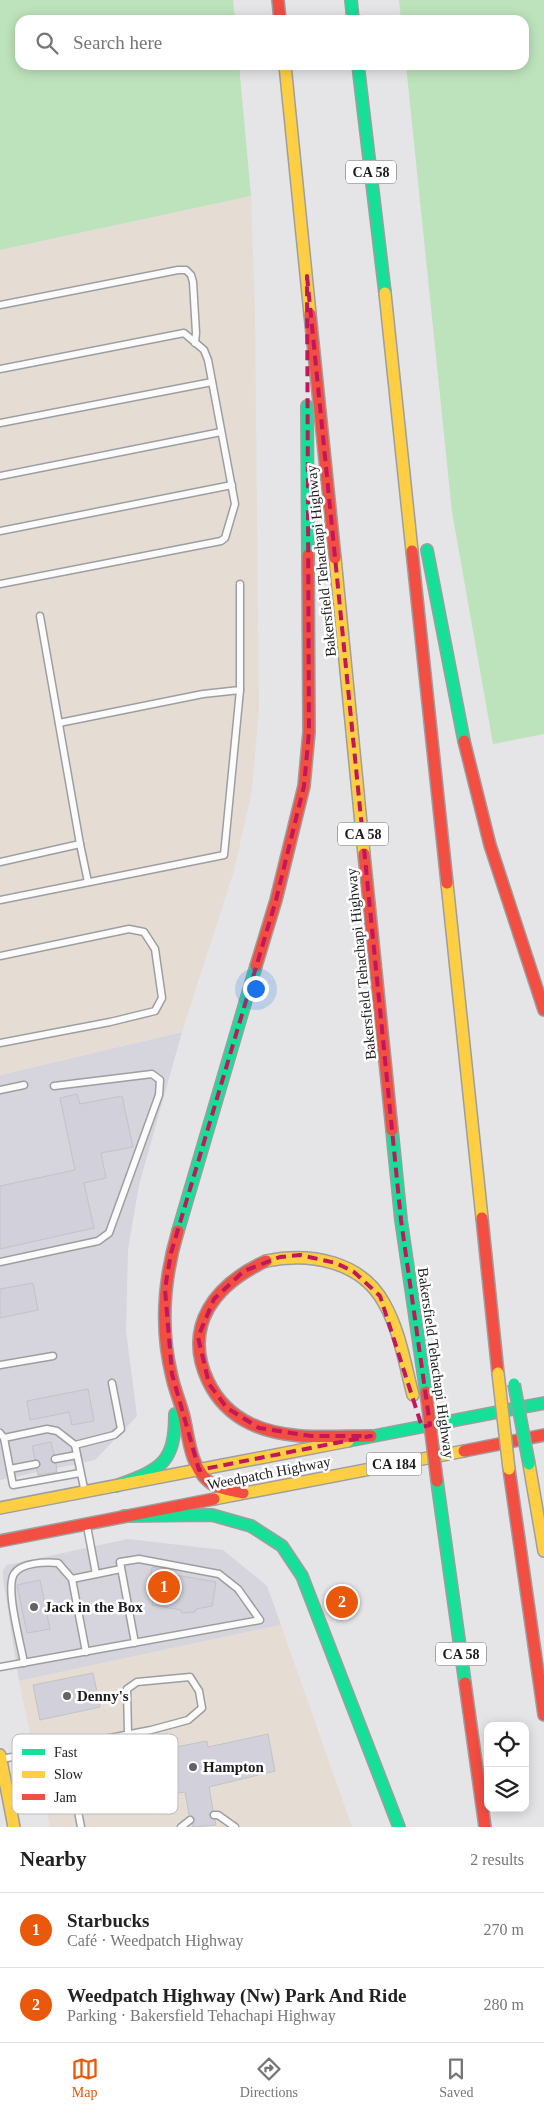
<!DOCTYPE html>
<meta charset="utf-8">
<style>
body{margin:0;font-family:Georgia,serif;background:#f6f6f6;color:#222}
.controls{position:absolute;right:15px;bottom:15px;display:grid;overflow:hidden;border-radius:10px;box-shadow:0 2px 12px #0003}
.controls button{width:45px;height:45px;display:grid;place-items:center;padding:0;border:0;border-bottom:1px solid #e0e0e0;background:#fff;color:#222;font:25px sans-serif}
.you{position:absolute;left:255px;top:988px;width:18px;height:18px;margin:-12px;border:4px solid #fff;border-radius:50%;background:#1a73e8;box-shadow:0 0 0 8px #1a73e833}
.badge{display:grid;place-items:center;width:32px;height:32px;border-radius:50%;background:#ea580c;color:#fff;font-size:16px;font-weight:700}
.pin{position:absolute;translate:-50% -50%;border:2px solid #fff;box-shadow:0 1px 5px #0006}
.list{margin:0;padding:0;list-style:none}
h2{display:flex;justify-content:space-between;align-items:center;height:65px;margin:0;padding:0 20px;font-size:21px}
h2 small{font-size:16px;font-weight:400;color:#767676}
.list li{display:grid;grid-template-columns:32px 1fr auto;gap:15px;align-items:center;box-sizing:border-box;height:75px;padding:0 20px;border-top:1px solid #e0e0e0}
.list b{display:block;font-size:19px;white-space:nowrap}
.list p{margin:0;font-size:16px;white-space:nowrap;color:#767676}
.list em{font-size:16px;font-style:normal;color:#767676}
.icon{flex:none;width:28px;height:28px;fill:none;stroke:currentColor;stroke-width:2;stroke-linecap:round;stroke-linejoin:round}
.map{position:relative;flex:none;width:544px;height:1827px;overflow:hidden}
.search{position:absolute;background:#fff;box-shadow:0 2px 12px #0003;left:15px;right:15px;top:15px;height:55px;display:flex;align-items:center;gap:12px;box-sizing:border-box;padding:0 18px;border-radius:15px;color:#767676;font-size:19px}
.sheet{height:215px;background:#fff}
nav{display:flex;justify-content:space-around;align-items:center;box-sizing:border-box;height:70px;border-top:1px solid #e0e0e0;background:#fff;font-size:14px;color:#767676}
nav a{display:grid;justify-items:center;gap:2px}
nav .on{color:#ea580c}
.map>svg:first-child{display:block}
</style>
<div class="map">
<svg width="544" height="1827" viewBox="0 0 544 1827">
<rect width="100%" height="100%" fill="#e5e4e7"/>
<g fill="#d6d4dc">
<polygon points="182,1032 139,1185 128,1249 126,1331 137,1416 95,1460 0,1480 0,1075"/>
<polygon points="128,1539 223,1550 267,1586 281,1625 19,1681 3,1578 3,1570 7,1565"/>
</g>
<g fill="#e5ddd4">
<polygon points="251,196 255,310 259,709 252,790 234,871 182,1032 0,1075 0,250"/>
<polygon points="281,1625 352,1827 50,1827 19,1681"/>
</g>
<g fill="#bde3bc">
<polygon points="0,0 233,0 235,20 20,20 20,65 239,65 251,196 0,250"/>
<polygon points="399,0 544,0 544,734 493,744 452,512 406,65 524,65 524,20 401,20"/>
</g>
<g fill="#d1d0db" stroke="#c3c3c5">
<polygon points="77,1094 80,1104 122,1096 133,1147 101,1153 106,1178 84,1183 94,1228 0,1249 0,1186 75,1170 60,1098"/>
<polygon points="33,1283 38,1310 0,1318 0,1289"/>
<polygon points="88,1389 94,1421 72,1425 69,1412 30,1420 27,1401"/>
<polygon points="51,1442 54,1454 50,1460 56,1464 57,1472 38,1475 37,1469 41,1464 35,1459 32,1446"/>
<polygon points="152,1567 165,1569 164,1573 216,1582 212,1606 196,1609 195,1612 182,1613 181,1610 152,1605 155,1589 149,1588"/>
<polygon points="40,1580 50,1629 27,1633 17,1585"/>
<polygon points="93,1673 100,1707 40,1720 33,1685"/>
<polygon points="268,1734 275,1771 209,1787 213,1810 209,1815 215,1820 216,1825 192,1827 195,1819 189,1815 185,1792 135,1801 123,1802 122,1796 111,1798 105,1768 172,1755 170,1748 207,1741 208,1747"/>
</g>
<g fill="none" stroke-linecap="round" stroke-linejoin="round">
<defs>
<g id="lane">
<polyline points="0,305 178,270 186,270 191,275 193,282 196,333 195,343"/>
<polyline points="0,369 184,333 204,350 208,360 235,504 225,538 221,541 0,584"/>
<polyline points="0,423 212,382"/>
<polyline points="0,476 221,432"/>
<polyline points="0,531 232,485"/>
<polyline points="59,723 203,694 240,690 240,584"/>
<polyline points="80,844 88,882"/>
<polyline points="0,862 80,844 40,616"/>
<polyline points="0,900 224,855 240,690"/>
<polyline points="0,956 129,929 144,932 155,949 162,998 155,1011 110,1022 0,1043"/>
<polyline points="0,1090 24,1085"/>
<polyline points="0,1262 98,1241 109,1233 159,1095 160,1080 152,1074 54,1086"/>
<polyline points="0,1365 53,1356"/>
<polyline points="0,1433 4,1438 47,1429 57,1431 75,1445"/>
<polyline points="4,1438 13,1485 80,1473"/>
<polyline points="55,1459 77,1455"/>
<polyline points="10,1469 36,1464"/>
<polyline points="84,1488 75,1445 114,1435 121,1429 112,1383"/>
<polyline points="87,1526 96,1574"/>
<polyline points="86,1652 72,1579 121,1569"/>
<path d="M24,1663c-3,-19 -19,-74 -10,-89 7,-12 33,-12 44,-11l14,16"/>
<polyline points="0,1667 260,1620 238,1589 219,1574 139,1559 120,1562 135,1643"/>
<polyline points="2,1759 151,1730 188,1720 202,1708 199,1691 190,1677 137,1682 127,1689 128,1734"/>
<polyline points="71,1775 81,1827"/>
<polyline points="214,1815 218,1815 235,1827"/>
<polyline points="181,1827 190,1820"/>
</g>
<g id="fast">
<polyline points="351,0 353,20"/>
<polyline points="358,65 385,293"/>
<polyline points="307,406 308,555"/>
<polyline points="427,550 464,741"/>
<polyline points="392,1130 401,1220 426,1392"/>
<polyline points="178,1231 256,966"/>
<polyline points="348,1441 544,1403"/>
<polyline points="437,1481 465,1683"/>
<path d="M116,1486c44,-17 59,-21 59,-72"/>
<polyline points="124,1516 212,1515 251,1526 282,1546 302,1576 399,1827"/>
</g>
<g id="slow">
<polyline points="285,65 310,314"/>
<polyline points="385,293 412,551"/>
<polyline points="335,558 364,854"/>
<polyline points="447,883 482,1218"/>
<path d="M266,1261c44,-9 95,0 118,42 16,28 21,62 29,92"/>
<polyline points="529,1464 544,1551"/>
<polyline points="214,1499 464,1451"/>
<polyline points="0,1508 348,1441"/>
<polyline points="0,1755 14,1827"/>
</g>
<g id="jam">
<polyline points="278,0 280,20"/>
<polyline points="310,314 335,558"/>
<polyline points="412,551 447,883"/>
<polyline points="464,741 490,845 544,1010"/>
<polyline points="364,854 392,1130"/>
<polyline points="256,966 276,900 304,786 309,732 308,555"/>
<polyline points="482,1218 498,1373"/>
<path d="M178,1231c-14,47 -18,98 -6,146 3,14 9,27 12,40 5,21 6,48 24,64 9,8 23,9 35,12"/>
<path d="M266,1261c-50,23 -84,64 -58,120 9,19 24,34 43,43 37,17 80,12 120,12"/>
<polyline points="464,1451 544,1435"/>
<polyline points="509,1469 544,1715"/>
<polyline points="0,1541 214,1499"/>
<polyline points="465,1683 485,1827"/>
</g>
</defs>
<use href="#lane" stroke="#9e9ea0" stroke-width="9"/>
<use href="#fast" stroke="#9e9ea0" stroke-width="14"/>
<use href="#slow" stroke="#9e9ea0" stroke-width="14"/>
<use href="#jam" stroke="#9e9ea0" stroke-width="14"/>
<use href="#lane" stroke="#fbfbfb" stroke-width="6"/>
<use href="#fast" stroke="#16e098" stroke-width="11"/>
<use href="#slow" stroke="#ffcf43" stroke-width="11"/>
<use href="#jam" stroke="#f24e42" stroke-width="11"/>
<defs>
<polyline id="fast-bridge" points="514,1384 529,1464"/>
<polyline id="slow-bridge" points="498,1373 509,1469"/>
<polyline id="jam-bridge" points="426,1392 437,1481"/>
</defs>
<use href="#fast-bridge" stroke="#9e9ea0" stroke-width="14" stroke-linecap="butt"/>
<use href="#slow-bridge" stroke="#9e9ea0" stroke-width="14" stroke-linecap="butt"/>
<use href="#jam-bridge" stroke="#9e9ea0" stroke-width="14" stroke-linecap="butt"/>
<use href="#fast-bridge" stroke="#16e098" stroke-width="11"/>
<use href="#slow-bridge" stroke="#ffcf43" stroke-width="11"/>
<use href="#jam-bridge" stroke="#f24e42" stroke-width="11"/>
</g>
<path fill="none" stroke="#c2185b" stroke-width="4" stroke-dasharray="10 6" stroke-linejoin="round" d="M307,276l94,944 29,205 -8,2 -42,-131 -26,-24 -18,-9 -36,-8 -20,2 -36,14 -30,28 -16,38 11,47 18,24 32,20 52,8h60l-172,34 -27,-96 -7,-85 6,-36 105,-353 28,-114 5,-54z"/>
<g fill="#636365" stroke="#fff" stroke-width="2">
<circle cx="34" cy="1607" r="5"/>
<circle cx="67" cy="1696" r="5"/>
<circle cx="193" cy="1767" r="5"/>
</g>
<g text-anchor="middle" stroke-width="5" stroke-linejoin="round" paint-order="stroke">
<g fill="#fff" stroke="#616162" stroke-width="1">
<rect x="346" y="160.5" width="50" height="23" rx="4"/>
<rect x="338" y="822.5" width="50" height="23" rx="4"/>
<rect x="366.5" y="1452.5" width="55" height="23" rx="4"/>
<rect x="436" y="1642.5" width="50" height="23" rx="4"/>
</g>
<g font-size="14" font-weight="bold" fill="#1d1d1f">
<text x="371" y="177">CA 58</text>
<text x="363" y="839">CA 58</text>
<text x="394" y="1469">CA 184</text>
<text x="461" y="1659">CA 58</text>
</g>
<g font-size="15" fill="#1d1d1f" stroke="#fff">
<text transform="translate(321 561) rotate(-96)" y="5">Bakersfield Tehachapi Highway</text>
<text transform="translate(361 964) rotate(-96)" y="5">Bakersfield Tehachapi Highway</text>
<text transform="translate(436 1363) rotate(82)" y="5">Bakersfield Tehachapi Highway</text>
<text transform="translate(269 1473) rotate(-11)" y="5">Weedpatch Highway</text>
</g>
<g font-size="15" font-weight="bold" fill="#1d1d1f" stroke="#fff" text-anchor="start">
<text x="44" y="1612">Jack in the Box</text>
<text x="77" y="1701">Denny's</text>
<text x="203" y="1772">Hampton</text>
</g>
</g>
<rect x="12" y="1734" width="166" height="80" rx="8" fill="#fff" stroke="#bbbbbc" stroke-width="1"/>
<rect x="22" y="1749" width="23" height="6" fill="#16e098"/>
<rect x="22" y="1771" width="23" height="7" fill="#ffcf43"/>
<rect x="22" y="1794" width="23" height="6" fill="#f24e42"/>
<g font-size="14" fill="#1d1d1f">
<text x="54" y="1757">Fast</text>
<text x="54" y="1779">Slow</text>
<text x="54" y="1802">Jam</text>
</g>
</svg>
<div class="controls">
<button><svg class="icon" aria-label="locate" viewBox="0 0 24 24"><circle cx="12" cy="12" r="6"/><path d="M12 2v4M12 18v4M2 12h4M18 12h4"/></svg></button>
<button><svg class="icon" aria-label="layers" viewBox="0 0 24 24"><path d="M12 4l9 5-9 5-9-5zM3 14l9 5 9-5"/></svg></button>
</div>
<div class="you"></div>
<div class="pin badge" style="left:164px;top:1587px">1</div>
<div class="pin badge" style="left:342px;top:1602px">2</div>
<div class="search"><svg class="icon" aria-label="search" viewBox="0 0 24 24"><circle cx="10" cy="10" r="6"/><path d="M15 15l6 6"/></svg>Search here</div>
</div>
<section class="sheet">
<h2>Nearby<small>2 results</small></h2>
<ul class="list">
<li><span class="badge">1</span><div><b>Starbucks</b><p>Café · Weedpatch Highway</p></div><em>270 m</em></li>
<li><span class="badge">2</span><div><b>Weedpatch Highway (Nw) Park And Ride</b><p>Parking · Bakersfield Tehachapi Highway</p></div><em>280 m</em></li>
</ul>
</section>
<nav>
<a class="on"><svg class="icon" aria-label="map" viewBox="0 0 24 24"><path d="M3 6l6-2 6 2 6-2v14l-6 2-6-2-6 2zM9 4v14M15 6v14"/></svg>Map</a>
<a><svg class="icon" aria-label="directions" viewBox="0 0 24 24"><path d="M12 3l9 9-9 9-9-9zM9 14v-3h6M13 9l2 2-2 2"/></svg>Directions</a>
<a><svg class="icon" aria-label="saved" viewBox="0 0 24 24"><path d="M7 4h10v16l-5-4-5 4z"/></svg>Saved</a>
</nav>
